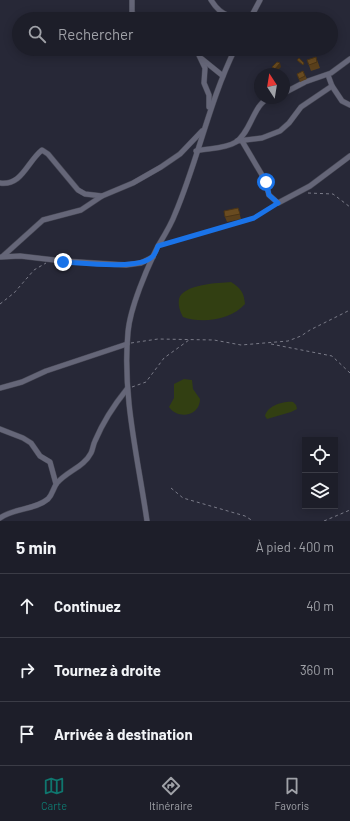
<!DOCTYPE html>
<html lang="fr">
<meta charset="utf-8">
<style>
body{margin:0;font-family:Barlow,sans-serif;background:#2a2b35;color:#f1f3f6}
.controls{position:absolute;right:12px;bottom:12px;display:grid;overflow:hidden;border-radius:0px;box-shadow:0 2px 10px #0003}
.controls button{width:36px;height:36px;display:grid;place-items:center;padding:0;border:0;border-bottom:1px solid #3b3c46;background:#1d1e29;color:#f1f3f6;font:20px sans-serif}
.compass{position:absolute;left:254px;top:68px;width:36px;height:36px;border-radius:50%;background:#1d1e29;box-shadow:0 2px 10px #0003;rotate:348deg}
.stop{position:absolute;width:12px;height:12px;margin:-9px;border:3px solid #1a73e8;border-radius:50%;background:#fff}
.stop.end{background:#1a73e8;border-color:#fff;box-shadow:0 1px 4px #0008}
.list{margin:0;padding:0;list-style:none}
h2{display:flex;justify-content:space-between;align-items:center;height:52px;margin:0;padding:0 16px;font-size:17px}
h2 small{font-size:13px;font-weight:400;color:#a0a2a8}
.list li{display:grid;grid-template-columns:26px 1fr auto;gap:12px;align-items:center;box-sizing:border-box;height:64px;padding:0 16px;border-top:1px solid #3b3c46}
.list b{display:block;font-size:15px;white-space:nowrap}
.list em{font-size:13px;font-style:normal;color:#a0a2a8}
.icon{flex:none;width:22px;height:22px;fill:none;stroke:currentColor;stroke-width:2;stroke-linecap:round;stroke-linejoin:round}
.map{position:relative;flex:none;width:350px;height:521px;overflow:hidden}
.search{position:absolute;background:#1d1e29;box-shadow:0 2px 10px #0003;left:12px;right:12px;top:12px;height:44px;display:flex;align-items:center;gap:10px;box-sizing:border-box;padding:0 14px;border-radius:22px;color:#a0a2a8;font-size:15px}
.sheet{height:244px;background:#1d1e29}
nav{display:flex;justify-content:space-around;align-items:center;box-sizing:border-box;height:56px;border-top:1px solid #3b3c46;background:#1d1e29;font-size:11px;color:#a0a2a8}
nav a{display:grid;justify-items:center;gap:2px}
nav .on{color:#0f766e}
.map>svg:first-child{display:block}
</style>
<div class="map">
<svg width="350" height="521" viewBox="0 0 350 521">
<rect width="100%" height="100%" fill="#272837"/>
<g fill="#323f12">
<path d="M231,282c10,6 13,11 14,22 -14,16 -43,20 -62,13 -3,-6 -5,-11 -4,-18 4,-15 40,-16 52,-17z"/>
<path d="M184,379l8,1 1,9 7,10c0,17 -22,21 -31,8l5,-9v-14z"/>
<path d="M293,402l3,3 1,4 -6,3 -24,7 -2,-3c2,-10 18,-15 28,-14z"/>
</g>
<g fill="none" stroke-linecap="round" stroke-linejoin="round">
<defs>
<g id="street">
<polyline points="132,0 132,14 149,19"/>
<path d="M211,0c11,18 22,18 41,16"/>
<polyline points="251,17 260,0"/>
<polyline points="196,49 205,68 204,83 209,95 209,107"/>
<polyline points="202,59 223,76"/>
<polyline points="328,75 332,86"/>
<polyline points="284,93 305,82 331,73 350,59"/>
<polyline points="237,141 262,138 280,131 289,123 301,107 332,86 342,101 350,105"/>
<polyline points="242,141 265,180 269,195 278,203 310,186 350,156"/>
<path d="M196,151c13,-3 29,-2 40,-9 15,-10 17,-37 33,-44"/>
<path d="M0,183c22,3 27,-21 42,-33l6,4 30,36 7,4 17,2"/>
<polyline points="3,256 43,220 81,210 102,196 133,183 161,167 180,154 202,131"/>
<polyline points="1,257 20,256 63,261 126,265 141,263 153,257"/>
<polyline points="0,388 22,382 46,371 127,344"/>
<polyline points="0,429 23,438 31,443 40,456 50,462 56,484"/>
<path d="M0,518c14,-10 35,-8 48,-19 5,-5 5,-11 9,-16 10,-12 27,-16 34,-30 2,-4 2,-8 4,-12 8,-19 19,-36 32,-52"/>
<path d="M147,521c-9,-63 -25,-125 -19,-189 2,-24 19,-64 30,-86 6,-10 13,-21 17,-32 23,-54 34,-112 60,-165"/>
</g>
</defs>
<use href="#street" stroke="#454653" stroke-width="6"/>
<g stroke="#7a7b88" stroke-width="1" stroke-dasharray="3 3" stroke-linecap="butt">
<polyline points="308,193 333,194 350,207"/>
<polyline points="165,244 254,218 274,205"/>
<polyline points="0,304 14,293 34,270 46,263"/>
<polyline points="131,343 158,339 214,340 241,345 288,341 301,336 310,330 350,310"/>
<polyline points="271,344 332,356 350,373"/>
<polyline points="132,387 146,382 164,358 189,340"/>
<polyline points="171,488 183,498 245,516 253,521"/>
<polyline points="324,521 350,510"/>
</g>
<use href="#street" stroke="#656678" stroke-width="5"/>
</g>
<g fill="#5a401c">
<polygon points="316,57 320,68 311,71 307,60"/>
<polygon points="303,71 307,79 300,82 297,74"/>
<polygon points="238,208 241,219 227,222 225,217"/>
</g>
<polygon fill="#4a3416" points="280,63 281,67 276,72 275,69"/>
<g fill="#694b20" stroke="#4a3416">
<polygon points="292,49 294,52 290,55 288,52"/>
<polygon points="316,57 317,62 309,65 307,60"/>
<polygon points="299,58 304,63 303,65 297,60"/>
<polygon points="277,62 280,63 275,69 272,67"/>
<polygon points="303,71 305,76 299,79 297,74"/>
<polygon points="238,208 240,214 225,217 224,211"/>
</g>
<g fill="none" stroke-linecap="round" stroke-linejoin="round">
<path stroke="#1a73e8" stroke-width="5" d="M63,262c19,1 76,8 89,-5 3,-2 5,-8 6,-11l96,-28 24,-15 -9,-8 -3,-13"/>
</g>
</svg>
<div class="controls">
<button><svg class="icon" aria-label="locate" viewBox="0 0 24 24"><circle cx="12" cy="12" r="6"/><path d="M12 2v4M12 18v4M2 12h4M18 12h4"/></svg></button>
<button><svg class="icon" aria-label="layers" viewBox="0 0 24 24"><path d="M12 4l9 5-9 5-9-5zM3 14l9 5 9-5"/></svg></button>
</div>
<svg class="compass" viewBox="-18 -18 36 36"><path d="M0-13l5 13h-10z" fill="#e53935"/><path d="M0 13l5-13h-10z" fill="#a0a2a8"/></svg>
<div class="stop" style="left:266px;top:182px"></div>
<div class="stop end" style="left:63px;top:262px"></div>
<div class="search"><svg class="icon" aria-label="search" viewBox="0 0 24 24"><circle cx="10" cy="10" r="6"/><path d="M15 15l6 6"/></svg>Rechercher</div>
</div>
<section class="sheet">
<h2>5 min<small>À pied · 400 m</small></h2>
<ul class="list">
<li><svg class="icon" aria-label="ahead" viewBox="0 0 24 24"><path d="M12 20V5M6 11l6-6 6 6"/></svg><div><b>Continuez</b></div><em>40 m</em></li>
<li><svg class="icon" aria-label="right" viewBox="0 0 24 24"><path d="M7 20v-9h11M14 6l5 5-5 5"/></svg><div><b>Tournez à droite</b></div><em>360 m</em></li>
<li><svg class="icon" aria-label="arrive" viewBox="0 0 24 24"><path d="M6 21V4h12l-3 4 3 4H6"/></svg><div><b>Arrivée à destination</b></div></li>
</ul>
</section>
<nav>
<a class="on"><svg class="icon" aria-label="map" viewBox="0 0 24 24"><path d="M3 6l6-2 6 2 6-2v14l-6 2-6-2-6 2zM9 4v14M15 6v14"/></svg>Carte</a>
<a><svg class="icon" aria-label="directions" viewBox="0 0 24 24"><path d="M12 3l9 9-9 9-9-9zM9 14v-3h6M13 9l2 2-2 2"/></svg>Itinéraire</a>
<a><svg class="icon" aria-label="saved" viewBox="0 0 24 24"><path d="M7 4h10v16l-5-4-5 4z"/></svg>Favoris</a>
</nav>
